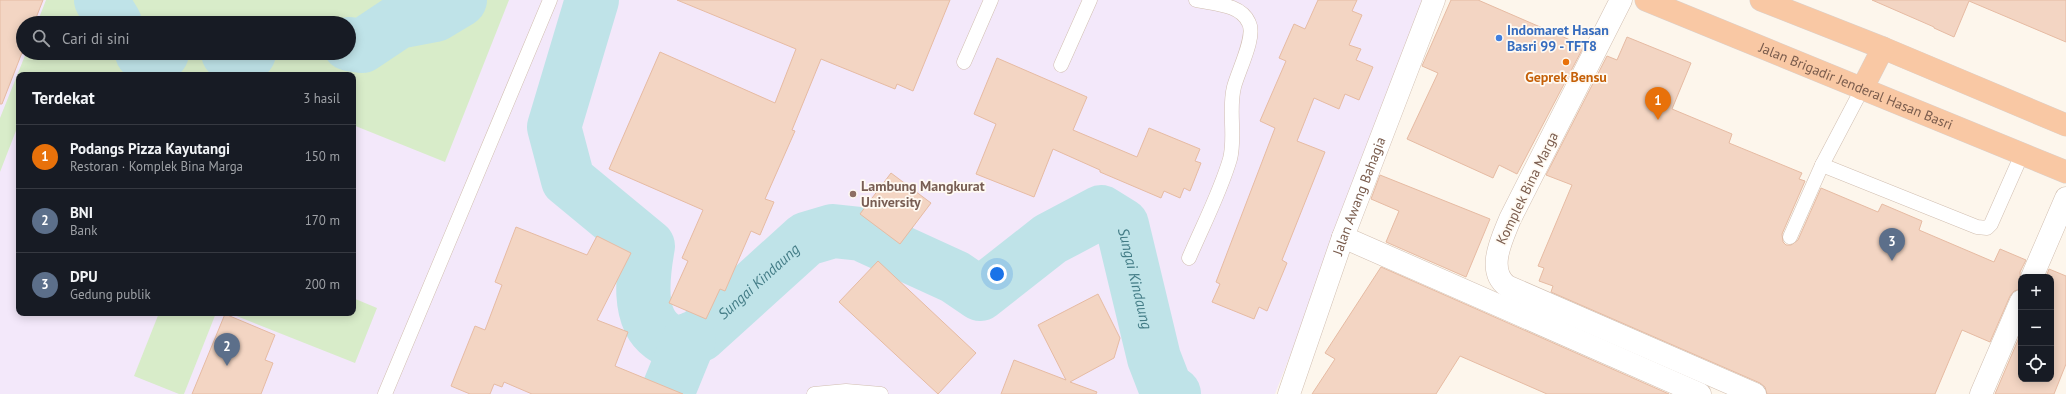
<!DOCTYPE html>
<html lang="id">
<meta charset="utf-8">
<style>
body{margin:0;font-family:"PT Sans",sans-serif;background:#20242c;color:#f1f3f6}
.controls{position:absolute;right:12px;bottom:12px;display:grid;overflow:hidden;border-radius:8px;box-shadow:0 2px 10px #0003}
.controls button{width:36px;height:36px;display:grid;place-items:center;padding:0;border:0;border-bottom:1px solid #363941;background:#171b24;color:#f1f3f6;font:20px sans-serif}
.you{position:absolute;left:997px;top:274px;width:14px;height:14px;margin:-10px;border:3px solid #fff;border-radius:50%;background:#1a73e8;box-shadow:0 0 0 6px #1a73e833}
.badge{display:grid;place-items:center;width:26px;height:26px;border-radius:50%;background:#0f766e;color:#fff;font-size:13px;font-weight:700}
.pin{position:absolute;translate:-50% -33px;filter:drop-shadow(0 1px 2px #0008)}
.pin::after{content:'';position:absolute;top:21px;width:14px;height:12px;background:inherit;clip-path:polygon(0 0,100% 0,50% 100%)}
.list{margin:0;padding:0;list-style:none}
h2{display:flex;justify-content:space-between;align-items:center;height:52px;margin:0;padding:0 16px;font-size:17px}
h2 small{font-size:13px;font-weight:400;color:#9ea1a6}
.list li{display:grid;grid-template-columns:26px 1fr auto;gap:12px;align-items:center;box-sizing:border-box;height:64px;padding:0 16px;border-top:1px solid #363941}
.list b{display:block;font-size:15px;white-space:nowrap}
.list p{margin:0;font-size:13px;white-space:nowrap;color:#9ea1a6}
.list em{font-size:13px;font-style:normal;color:#9ea1a6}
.icon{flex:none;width:22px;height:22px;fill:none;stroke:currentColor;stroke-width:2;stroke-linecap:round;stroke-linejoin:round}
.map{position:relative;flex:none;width:2066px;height:394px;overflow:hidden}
.search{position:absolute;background:#171b24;box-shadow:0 2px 10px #0003;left:16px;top:16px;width:340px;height:44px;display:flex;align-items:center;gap:10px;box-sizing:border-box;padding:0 14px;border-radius:22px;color:#9ea1a6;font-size:15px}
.panel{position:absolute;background:#171b24;box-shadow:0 2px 10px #0003;left:16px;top:72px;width:340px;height:244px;border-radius:8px}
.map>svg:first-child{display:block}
</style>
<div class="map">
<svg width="2066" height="394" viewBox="0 0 2066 394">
<rect width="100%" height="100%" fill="#fdf6ec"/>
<path fill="#f3e8fa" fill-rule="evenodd" d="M0,0h1429l-154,394h-1275zM23,23h326v30h-326zM19,75h334v238h-334z"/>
<g fill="#d8ecc9">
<polygon points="46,0 509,0 445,162 353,125 353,75 38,74 19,75 19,123 0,172 0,118 26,53 349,53 349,23 37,23"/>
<polygon points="353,298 377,308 355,363 229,313 353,313"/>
<polygon points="159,313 216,313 184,394 179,394 134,376"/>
</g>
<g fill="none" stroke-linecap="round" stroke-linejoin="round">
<g stroke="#bfe3e8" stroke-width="54">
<polyline points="101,0 115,23"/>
<path id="s1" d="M592,0l-38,127 14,53 80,66c-5,28 -12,71 14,90 5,4 11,6 17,8l21,-9 106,-96 27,-8 28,3 94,43 25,17 70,-55 51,-27 21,13 32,133 12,31 8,5"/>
<polyline points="349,44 362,46 398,22 435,15 460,0"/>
<polyline points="142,53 158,55 162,53"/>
<polyline points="228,53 243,56 249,53"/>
<polyline points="667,394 689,340"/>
</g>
</g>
<g fill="#f3d5c3" stroke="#e6bba3">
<polygon points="0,0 43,0 34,23 23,23 23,50 2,104 0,104"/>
<polygon points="677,0 950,0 913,91 897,84 895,89 821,59 792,130 795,131 765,199 774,202 760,235 751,231 725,291 720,289 706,319 669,303 688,261 682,258 703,210 609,169 660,52 775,103 796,49"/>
<polygon points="1318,0 1357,0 1352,11 1362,15 1349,45 1361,49 1356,60 1373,67 1359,100 1345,94 1339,109 1314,98 1297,141 1325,152 1282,260 1287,263 1267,311 1259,307 1254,319 1212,302 1220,284 1216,282 1275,128 1260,121 1286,61 1279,58 1294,24 1305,29"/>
<polygon points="1451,0 1478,0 1584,46 1517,174 1499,165 1493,178 1407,139 1438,73 1422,66"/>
<polygon points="1872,0 2066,0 2066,42 1969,1 1954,37 1934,28 1934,27"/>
<polygon points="1627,37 1691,63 1672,109 1732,134 1729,143 1802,173 1799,179 1805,181 1782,234 1783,242 1786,245 1791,245 1798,240 1821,188 1878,212 1882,204 1922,221 1919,230 1994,262 2000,249 2026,260 2020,272 2021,289 2014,291 2010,296 1990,342 1962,330 1935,394 1767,394 1765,387 1760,383 1551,292 1553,286 1539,281 1544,268 1538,266 1572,185 1546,175 1607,56 1617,60"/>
<polygon points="997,58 1087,97 1073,130 1137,157 1149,128 1200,149 1195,161 1201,163 1190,191 1184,188 1180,198 1164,191 1161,198 1100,172 1100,170 1053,149 1034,197 976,174 996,124 974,114"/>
<polygon points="891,173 931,203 900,244 860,214"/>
<polygon points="1380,175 1490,219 1466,277 1386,242 1399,211 1371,199"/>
<polygon points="516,227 587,255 597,236 631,253 597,320 628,332 615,366 683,394 532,394 504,382 502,387 494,384 490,394 470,394 451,386 475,326 485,330 502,285 495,282"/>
<polygon points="878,261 976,353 938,394 839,302"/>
<polygon points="1381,267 1669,394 1547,394 1460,356 1436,394 1312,394 1335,359 1325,353"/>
<polygon points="2049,269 2066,276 2066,364 2054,394 1995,394 2021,333 2021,379 2051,379 2051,277 2046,277"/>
<polygon points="1098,294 1120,338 1114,358 1070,382 1097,392 1096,394 1001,394 1014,360 1066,380 1038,325"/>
<polygon points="225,314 275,335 265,360 273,363 261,394 192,394"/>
</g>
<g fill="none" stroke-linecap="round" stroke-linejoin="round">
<defs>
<g id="service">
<polyline points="964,62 991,0"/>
<polyline points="1061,65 1090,0"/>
<polyline points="1822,165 1977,227 1987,228 1991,224 2022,154"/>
<polyline points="1790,237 1822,165 1862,89"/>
<path d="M1189,258c14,-33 31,-65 41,-99 6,-23 -2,-48 4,-72 4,-16 22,-50 15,-64 -8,-19 -35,-19 -53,-23"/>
<polyline points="385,394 550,0"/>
<polyline points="814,394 846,391 881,394"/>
</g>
<g id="minor">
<path d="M1621,0l-111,219c-8,20 -24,51 -3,67l248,108"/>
<polyline points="1343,237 1700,394"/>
<polyline points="2032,277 2066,198"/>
<path id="s2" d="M1289,394l54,-157 91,-237"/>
<polyline points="1981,394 2021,301"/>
</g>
<g id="trunk">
<path id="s3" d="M1646,0l420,172"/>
<polyline points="1761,0 1883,48 2066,125"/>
<polyline points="1862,89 1883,48"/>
</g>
</defs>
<use href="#service" stroke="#d1beb0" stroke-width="15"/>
<use href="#minor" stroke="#d1beb0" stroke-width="23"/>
<use href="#trunk" stroke="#dad1cd" stroke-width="23"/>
<use href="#service" stroke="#fff" stroke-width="14"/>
<use href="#minor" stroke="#fff" stroke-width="22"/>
<use href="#trunk" stroke="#f9c8a4" stroke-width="22"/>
</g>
<circle fill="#3f7fe0" stroke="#fffaf3" stroke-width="1.5" cx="1499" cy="38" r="4"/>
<circle fill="#e8710a" stroke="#fffaf3" stroke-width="1.5" cx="1566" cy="62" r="4"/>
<circle fill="#8d6e63" stroke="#fffaf3" stroke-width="1.5" cx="853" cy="194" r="4"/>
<g text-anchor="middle" stroke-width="3.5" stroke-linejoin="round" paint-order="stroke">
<g font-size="14" font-weight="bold" fill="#366cbe" stroke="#fffaf3" text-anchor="start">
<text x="1507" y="35">Indomaret Hasan<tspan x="1507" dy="16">Basri 99 - TFT8</tspan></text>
</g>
<g font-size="14" font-weight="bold" fill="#c56008" stroke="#fffaf3">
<text x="1566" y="82">Geprek Bensu</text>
</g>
<g font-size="14" fill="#7a5c4d" stroke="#fffaf3">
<text dy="5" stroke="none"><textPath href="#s3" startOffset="227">Jalan Brigadir Jenderal Hasan Basri</textPath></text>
<text transform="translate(1527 188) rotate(-64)" y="5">Komplek Bina Marga</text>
<text dy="5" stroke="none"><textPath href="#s2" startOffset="210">Jalan Awang Bahagia</textPath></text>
</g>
<g font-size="14" font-weight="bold" fill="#785e54" stroke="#fffaf3" text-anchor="start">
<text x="861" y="191">Lambung Mangkurat<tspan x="861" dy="16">University</tspan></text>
</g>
<g font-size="15" font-style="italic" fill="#437c86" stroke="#fffaf3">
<text dy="5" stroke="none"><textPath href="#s1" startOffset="988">Sungai Kindaung</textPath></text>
<text dy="5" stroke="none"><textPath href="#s1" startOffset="508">Sungai Kindaung</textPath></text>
</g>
</g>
</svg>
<div class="controls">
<button>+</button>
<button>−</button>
<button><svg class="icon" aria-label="locate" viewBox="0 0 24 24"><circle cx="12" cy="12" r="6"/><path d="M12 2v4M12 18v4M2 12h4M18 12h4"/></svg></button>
</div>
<div class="you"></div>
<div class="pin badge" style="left:1658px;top:120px;background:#e8710a">1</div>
<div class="pin badge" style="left:227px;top:366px;background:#5c6f8a">2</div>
<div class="pin badge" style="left:1892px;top:261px;background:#5c6f8a">3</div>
<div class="search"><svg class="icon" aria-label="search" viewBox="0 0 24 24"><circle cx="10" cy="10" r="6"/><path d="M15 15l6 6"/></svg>Cari di sini</div>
<section class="panel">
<h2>Terdekat<small>3 hasil</small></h2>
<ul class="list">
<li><span class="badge" style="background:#e8710a">1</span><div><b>Podangs Pizza Kayutangi</b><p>Restoran · Komplek Bina Marga</p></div><em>150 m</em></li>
<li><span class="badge" style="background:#5c6f8a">2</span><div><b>BNI</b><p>Bank</p></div><em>170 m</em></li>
<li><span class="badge" style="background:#5c6f8a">3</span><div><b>DPU</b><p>Gedung publik</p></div><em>200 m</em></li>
</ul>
</section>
</div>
